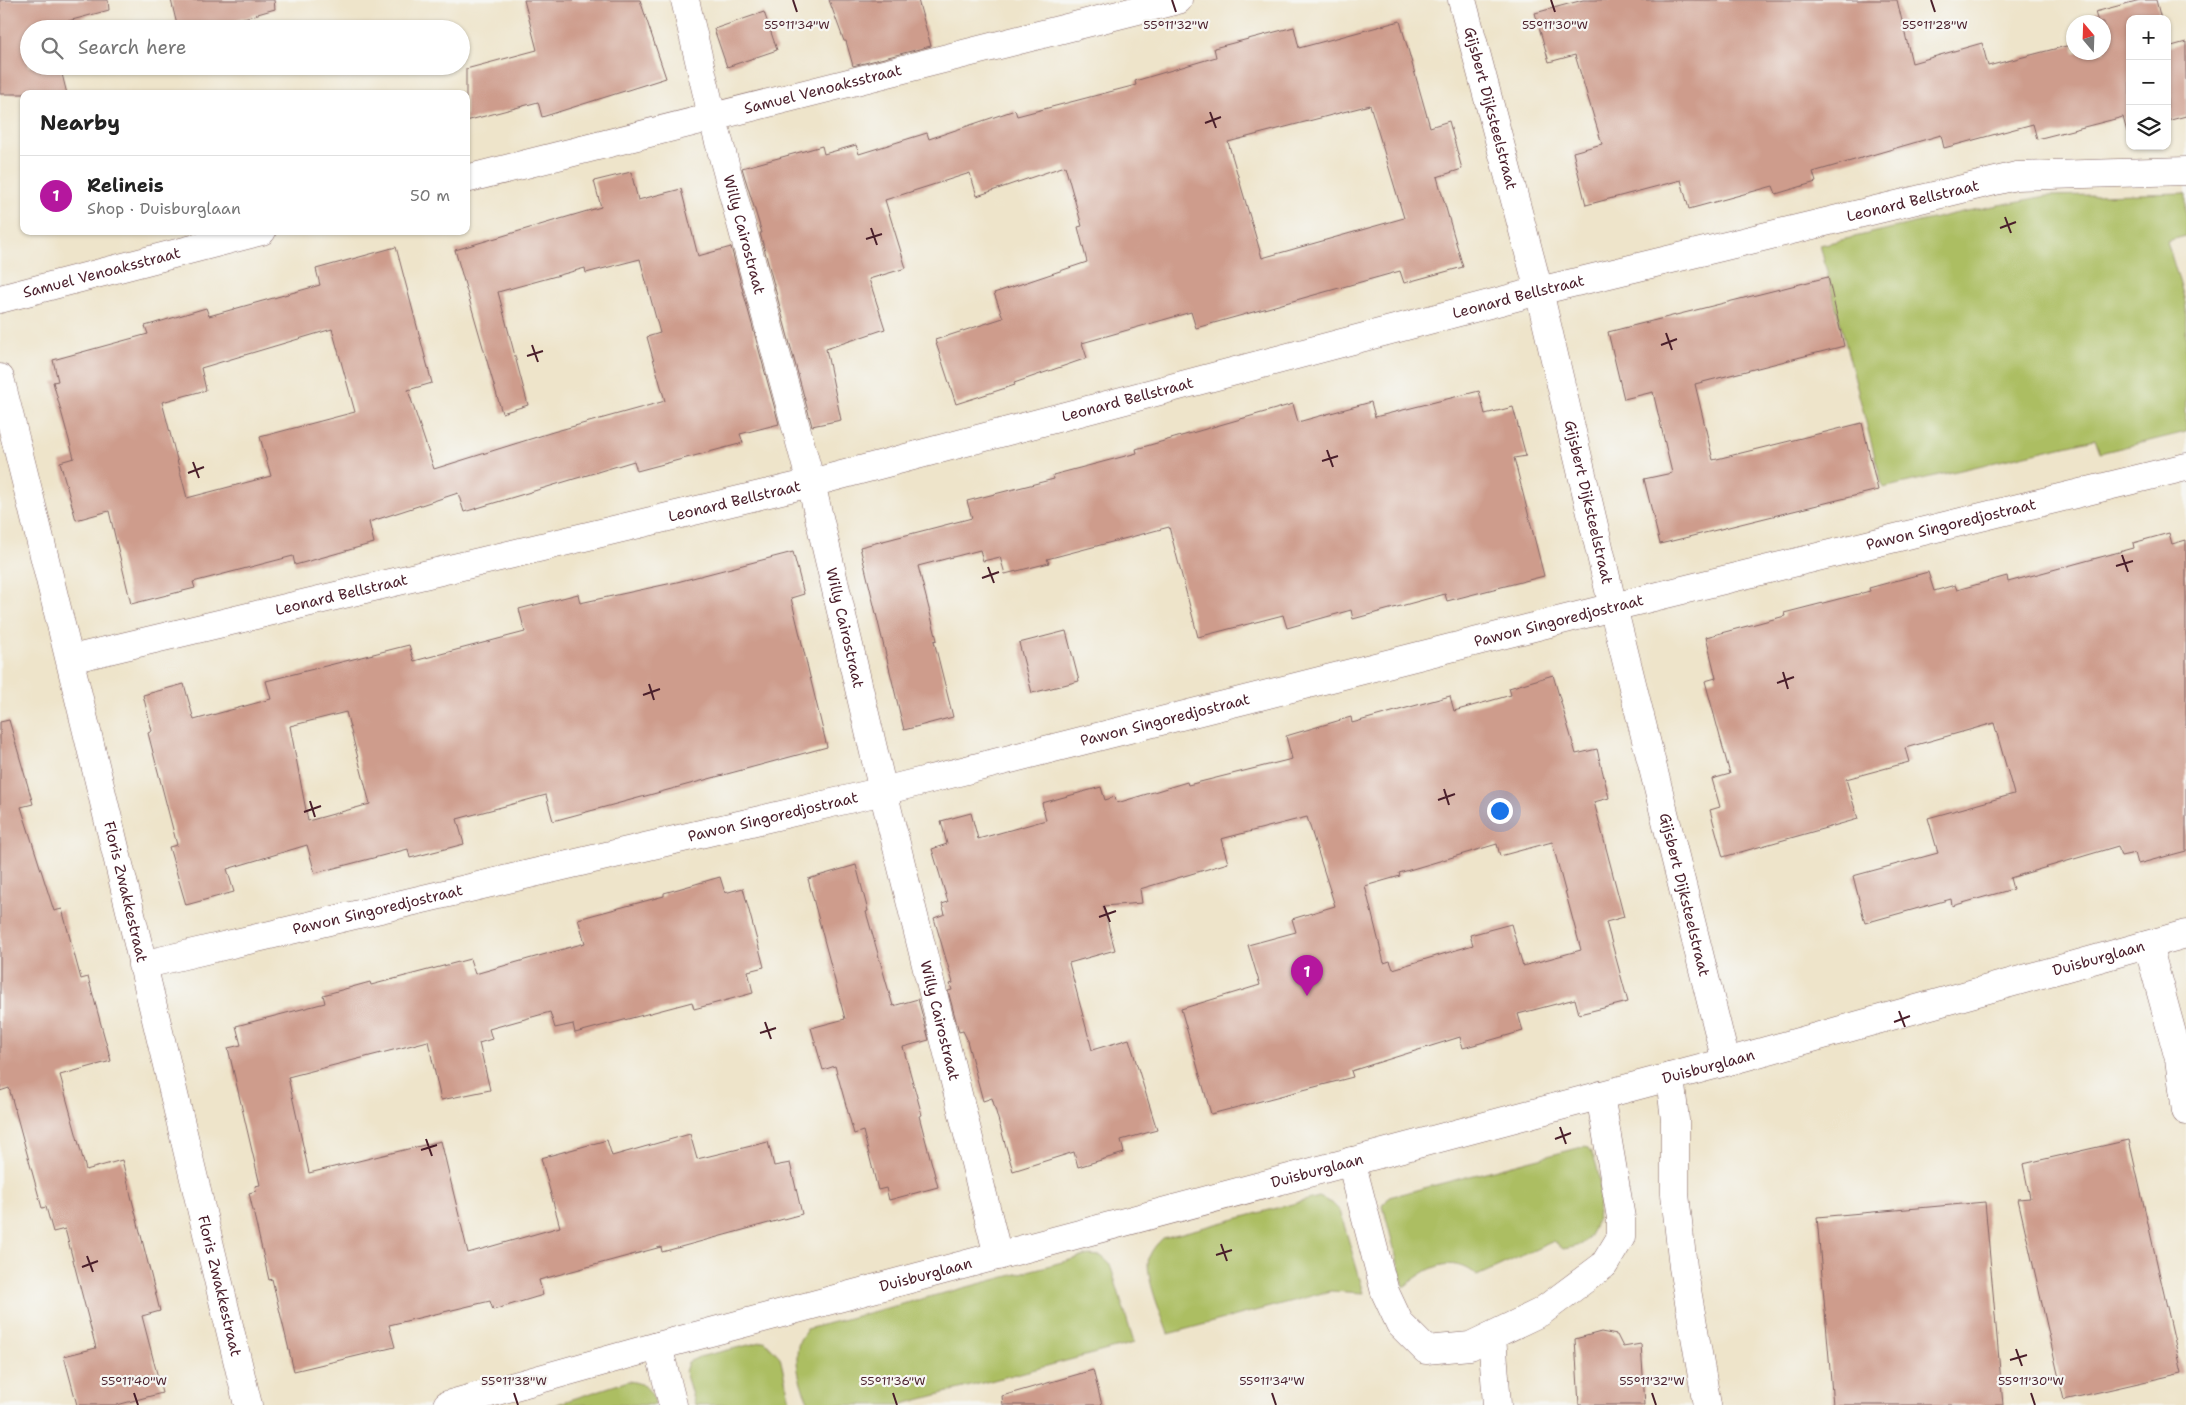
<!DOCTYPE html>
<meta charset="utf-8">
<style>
body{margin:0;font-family:"Shantell Sans",sans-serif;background:#f6f6f6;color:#222}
.controls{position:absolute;right:15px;top:15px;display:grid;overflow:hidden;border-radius:10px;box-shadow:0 1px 4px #0004}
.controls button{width:45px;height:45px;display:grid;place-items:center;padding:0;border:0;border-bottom:1px solid #e0e0e0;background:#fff;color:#222;font:25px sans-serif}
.compass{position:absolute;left:2066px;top:15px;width:45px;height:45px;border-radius:50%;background:#fff;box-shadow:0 1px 4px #0004;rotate:341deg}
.you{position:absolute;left:1499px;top:810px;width:18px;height:18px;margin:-12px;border:4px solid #fff;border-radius:50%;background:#1a73e8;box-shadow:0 0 0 8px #1a73e833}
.badge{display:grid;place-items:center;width:32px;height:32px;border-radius:50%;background:#b5179e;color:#fff;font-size:16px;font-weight:700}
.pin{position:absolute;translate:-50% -41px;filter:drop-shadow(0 1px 2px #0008)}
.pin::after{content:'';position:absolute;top:26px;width:18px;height:15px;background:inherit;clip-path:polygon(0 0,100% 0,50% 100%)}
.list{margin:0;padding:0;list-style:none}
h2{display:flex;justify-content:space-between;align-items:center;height:65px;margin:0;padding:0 20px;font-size:21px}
h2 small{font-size:16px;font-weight:400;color:#767676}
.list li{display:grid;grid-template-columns:32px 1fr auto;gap:15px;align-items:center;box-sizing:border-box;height:80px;padding:0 20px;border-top:1px solid #e0e0e0}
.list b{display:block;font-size:19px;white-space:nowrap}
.list p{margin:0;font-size:16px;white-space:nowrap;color:#767676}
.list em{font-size:16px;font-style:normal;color:#767676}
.icon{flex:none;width:28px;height:28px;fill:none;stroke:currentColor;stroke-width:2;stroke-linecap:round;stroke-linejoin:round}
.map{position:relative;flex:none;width:2186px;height:1405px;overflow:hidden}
.search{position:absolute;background:#fff;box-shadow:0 1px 4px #0004;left:20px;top:20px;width:450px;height:55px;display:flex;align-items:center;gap:12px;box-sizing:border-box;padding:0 18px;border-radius:28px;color:#767676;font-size:19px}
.panel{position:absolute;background:#fff;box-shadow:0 1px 4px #0004;left:20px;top:90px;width:450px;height:145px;border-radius:10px}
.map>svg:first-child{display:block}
</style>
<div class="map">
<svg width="2186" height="1405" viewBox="0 0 2186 1405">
<rect width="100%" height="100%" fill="#f6f6f2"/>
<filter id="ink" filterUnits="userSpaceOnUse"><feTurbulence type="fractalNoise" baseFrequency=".02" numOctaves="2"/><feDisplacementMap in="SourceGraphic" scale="10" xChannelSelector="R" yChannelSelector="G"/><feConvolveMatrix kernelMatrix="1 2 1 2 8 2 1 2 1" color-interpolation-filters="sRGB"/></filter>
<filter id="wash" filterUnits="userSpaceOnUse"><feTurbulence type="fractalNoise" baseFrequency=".0096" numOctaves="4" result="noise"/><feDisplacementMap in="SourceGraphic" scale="20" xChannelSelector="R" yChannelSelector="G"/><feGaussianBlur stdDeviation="1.12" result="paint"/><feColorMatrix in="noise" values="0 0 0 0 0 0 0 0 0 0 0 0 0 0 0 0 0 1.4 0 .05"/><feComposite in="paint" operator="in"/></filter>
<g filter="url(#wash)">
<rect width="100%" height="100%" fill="#eee4ca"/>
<g fill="#acbe62" stroke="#7b6e46">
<polygon points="2186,193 2186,236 2167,241 2186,304 2186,432 2100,453 2095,439 1883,488 1820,245 1962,212 2046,196"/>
<path d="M1586,1146c19,16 19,83 -4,98 -5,3 -14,4 -19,5l-9,-8 -77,35c-26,-23 -50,-8 -73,11l-21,-81 6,-9z"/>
<path d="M1319,1197l13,6 8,8 24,82 -34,-2 -162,43c-6,-19 -24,-58 -19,-77 3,-8 8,-13 14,-19z"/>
<path d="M1089,1255l12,1 9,8 24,79 -235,62h-89c-9,-17 -17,-43 -11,-63 1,-4 6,-9 8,-13z"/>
<polygon points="765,1341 780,1357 791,1405 695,1405 685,1372 688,1362 699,1357"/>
<path d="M628,1381c17,2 23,8 28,24h-102z"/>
</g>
<g id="blocks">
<g fill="#ce9c8c" fill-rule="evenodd">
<polygon points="0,0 108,0 109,10 50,26 50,29 29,29 29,66 60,66 67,94 0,94"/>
<polygon points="171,0 274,0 275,9 206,29 178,29"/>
<polygon points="524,0 640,0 666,78 542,117 538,102 466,121 466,69 537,50"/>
<polygon points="829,0 918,0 931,46 853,66 846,41 844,41"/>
<polygon points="1583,0 1897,0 1912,63 1982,43 1988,66 2074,44 2074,52 2104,52 2104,22 2098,22 2095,12 2140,0 2156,0 2161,19 2130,19 2130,131 2127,132 2123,117 2037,139 2033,124 1944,148 1941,135 1813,172 1816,182 1776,194 1773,186 1689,209 1681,180 1586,205 1573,152 1602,144 1575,55 1549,62 1535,13"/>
<polygon points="764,12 777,50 727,67 714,29"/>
<path d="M1400,21l30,106 19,-6 13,48 -25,8 26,90 -59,16 -4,-12 -204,57 -5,-16 -109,31 5,15 -73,25 1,2 -59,19 -21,-64 68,-22 -9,-25 93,-31 -9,-35 4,-1 -17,-60 -88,30 -7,-23 -85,27 21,68 -37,11 16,50 -59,20 15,71 -29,6 -52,-193h2l-20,-65 80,-22 2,8 32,-9 3,9 68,-21 2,6 86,-29 2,6 119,-31 -1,-4 81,-24 -2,-9 80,-21 5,21zM1370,105l34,113 -142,40 -34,-116z"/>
<polygon points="2186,42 2186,116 2167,121 2167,43 2168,47"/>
<path d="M631,172l7,28 43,-11 17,67 33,-9 48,177 -39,10 3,9 -106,28 -3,-10 -170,51 -6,-19 -89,29 5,21 -79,22 -2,-9 -100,26 2,6 -64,16 -22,-93 -33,9 -16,-58 14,-4 -21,-76 5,-1 -5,-21 95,-26 -3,-8 61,-18 3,8 111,-31 -4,-16 80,-22 36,136 -24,7 26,79 119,-37 112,-31 -18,-64 13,-4 -20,-74 -54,14 -1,-5 -87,24 30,113 -26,8 -47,-163 146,-43 -7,-26zM332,329l23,83 -95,25 11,39 -84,22 -25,-96 44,-12 -5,-22z"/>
<polygon points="1828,277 1844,346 1695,384 1713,460 1862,423 1878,490 1660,544 1644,479 1672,473 1653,392 1624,399 1608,332"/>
<polygon points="1479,391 1485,414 1513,407 1526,456 1514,458 1544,576 1447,601 1445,594 1353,619 1351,610 1287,628 1283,615 1198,637 1169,527 1047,559 1049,563 1005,574 1000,557 983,561 980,550 918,566 937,640 934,641 953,717 904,730 860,547 972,518 967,501 1054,479 1053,475 1137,453 1136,449 1293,404 1298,422 1371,402 1375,417"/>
<polygon points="2169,533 2172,544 2186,540 2186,851 2138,864 2135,853 2121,856 2118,846 2010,878 2013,889 1952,906 1951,899 1865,923 1853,876 1938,853 1928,818 2014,794 1994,723 1905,748 1909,762 1846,779 1858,819 1723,857 1710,810 1720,807 1712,779 1730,774 1705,681 1716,678 1706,637 1785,616 1784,613 1870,591 1869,588 1928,572 1934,591 1955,585 1957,590 2007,576 2008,582 2134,548 2133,543"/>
<path d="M793,552l11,42 -13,4 36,149 -274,74 -7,-26 -89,24 7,25 -54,14 -2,-9 -93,24 -8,-28 -80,24 7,23 -48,13 -17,-58 8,-2 -29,-112 4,-2 -9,-36 41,-11 10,36 77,-21 -5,-18 143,-36 5,16 111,-29 -6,-23 59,-15 2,9 97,-21zM346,712l24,92 -62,17 -18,-95z"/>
<polygon points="1066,631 1079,681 1032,693 1019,643"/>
<path d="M1553,675l23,79 21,-5 12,49 -15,4 30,115 -18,5 22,80 -49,12 -4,-15 -57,15 5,17 -60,17 -3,-11 -109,34 2,6 -142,37 -30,-105 79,-24 -12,-40 48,-13 -4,-13 43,-13 -28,-89 -86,22 7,24 -88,26 2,14 -39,3 12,44 -46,13 23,87 37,-11 28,91 -36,10 3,13 -46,14 -4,-15 -61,19 -21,-73 -9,3 -17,-64 -3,-6 -4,1 -11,-41 4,-1 -2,-6 3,-1 -19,-65 11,-4 -3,-10 6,-2 -16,-53 15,-5 -6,-23 30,-8 7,26 68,-19 -4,-17 59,-16 4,13 10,-3 2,6 70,-21 1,3 104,-26 -6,-23 65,-19 1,6 98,-27 4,15 57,-16 -2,-7zM1552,842l29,108 -58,16 -12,-42 -41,11 3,10 -80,24 -3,-8 -6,2 -19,-77 35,-10 -1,-3 98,-29 3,12z"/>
<polygon points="9,720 33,804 21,807 54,911 62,909 81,979 88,977 111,1061 60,1075 86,1170 122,1160 160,1311 142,1316 162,1393 117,1405 77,1405 64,1356 96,1348 65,1229 53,1232 46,1207 42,1208 9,1088 0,1091 0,722"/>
<polygon points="856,865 868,911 866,912 893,1006 918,999 929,1040 903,1047 922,1115 919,1116 938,1187 889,1200 886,1188 878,1190 863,1131 854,1134 835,1066 823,1070 811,1028 845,1019 808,879"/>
<polygon points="720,877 725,893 743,888 764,967 748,971 753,993 694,1009 692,1002 575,1033 573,1024 555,1028 550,1012 489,1029 492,1039 479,1043 490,1090 441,1100 428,1041 288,1077 309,1173 441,1141 468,1253 560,1227 541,1158 607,1140 612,1156 690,1134 697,1159 768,1142 774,1166 790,1163 802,1214 662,1252 661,1247 539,1280 543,1295 493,1310 490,1301 389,1325 395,1347 294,1371 272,1279 269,1280 249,1193 256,1191 255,1186 260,1185 228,1048 241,1045 236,1026 325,1003 323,995 370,982 371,985 470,959 475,974 585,943 578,919 664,896 664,893"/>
<polygon points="2129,1140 2182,1373 2064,1400 2018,1199 2030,1198 2023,1164"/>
<polygon points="1985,1202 2003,1405 1833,1405 1817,1217"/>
<polygon points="1601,1332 1617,1335 1623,1347 1641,1344 1645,1405 1579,1405 1575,1339"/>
<polygon points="1093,1370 1102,1405 1003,1405 1002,1396"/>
</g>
</g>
</g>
<g filter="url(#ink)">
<use href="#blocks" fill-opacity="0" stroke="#836463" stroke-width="1"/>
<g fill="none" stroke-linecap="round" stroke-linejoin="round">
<defs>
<g id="minor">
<path id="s1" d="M685,0l27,116 99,367 72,308 115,465"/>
<path id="s2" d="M1462,0l77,291 74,316 113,455"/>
<path id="s3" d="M466,179l712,-179"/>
<path id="s4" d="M0,299l262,-68"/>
<path id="s5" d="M0,378c86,341 166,685 248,1027"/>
<path id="s6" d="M71,659l740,-176 728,-192 477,-115 170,-5"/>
<polyline points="2148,945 2179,1059 2186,1111"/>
<path id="s7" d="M142,965l741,-174 730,-184 573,-140"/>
<polyline points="1670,1077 1675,1120 1675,1194 1683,1267 1707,1405"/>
<polyline points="1351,1161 1385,1292 1400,1324 1426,1350 1470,1346 1541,1312 1604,1265 1621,1237 1621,1218 1600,1095"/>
<polyline points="1492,1336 1497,1405"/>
<polyline points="658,1346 673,1405"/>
<path id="s8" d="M447,1405l211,-59 1068,-284 460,-128"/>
</g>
</defs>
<use href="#minor" stroke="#836463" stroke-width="29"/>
<use href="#minor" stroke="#fff" stroke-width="28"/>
</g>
</g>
<path fill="none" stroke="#4a1f2b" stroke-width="2" d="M793,0l4,12M1172,0l4,12M1551,0l4,12M1931,0l4,12M1210,112l6,16M1205,123l16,-6M2005,217l6,16M871,228l6,17M2000,228l16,-6M866,239l16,-5M1666,333l6,17M532,345l6,17M1661,345l16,-6M527,356l16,-5M1327,450l6,17M1322,461l16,-5M193,462l6,16M188,473l16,-6M2122,555l6,17M2116,566l17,-5M988,567l6,16M982,578l17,-6M1783,672l5,17M1777,683l17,-6M649,684l5,16M643,695l17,-6M1444,789l5,16M1438,800l17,-6M310,801l5,16M304,812l17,-6M1104,906l6,16M1099,917l17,-6M1899,1011l6,16M765,1022l6,17M1894,1022l16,-6M760,1033l16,-5M1560,1127l6,17M426,1139l6,17M1555,1139l16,-6M421,1150l16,-5M1221,1244l6,17M1216,1255l16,-5M87,1256l6,16M82,1267l16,-6M2016,1349l6,17M2010,1360l17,-5M134,1393l4,12M514,1393l4,12M893,1393l4,12M1272,1393l4,12M1652,1393l4,12M2031,1393l4,12"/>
<g text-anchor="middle" stroke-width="4.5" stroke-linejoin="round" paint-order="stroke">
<g font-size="15" fill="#4a1f2b" stroke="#f6f6f2">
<text dy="5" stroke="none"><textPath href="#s3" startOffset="368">Samuel Venoaksstraat</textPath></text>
<text dy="5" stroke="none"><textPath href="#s2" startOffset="112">Gijsbert Dijksteelstraat</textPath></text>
<text dy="5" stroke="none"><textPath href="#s6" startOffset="1898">Leonard Bellstraat</textPath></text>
<text dy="5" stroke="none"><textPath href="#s1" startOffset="242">Willy Cairostraat</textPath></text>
<text dy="5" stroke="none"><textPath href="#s4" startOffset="105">Samuel Venoaksstraat</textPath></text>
<text dy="5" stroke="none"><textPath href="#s6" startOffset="1492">Leonard Bellstraat</textPath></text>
<text dy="5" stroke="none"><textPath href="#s6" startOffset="1088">Leonard Bellstraat</textPath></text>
<text dy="5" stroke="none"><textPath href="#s6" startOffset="682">Leonard Bellstraat</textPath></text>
<text dy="5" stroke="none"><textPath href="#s2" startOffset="518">Gijsbert Dijksteelstraat</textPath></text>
<text dy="5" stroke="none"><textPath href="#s7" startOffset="1862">Pawon Singoredjostraat</textPath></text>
<text dy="5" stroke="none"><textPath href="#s6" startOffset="278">Leonard Bellstraat</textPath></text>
<text dy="5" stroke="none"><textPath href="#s7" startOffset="1458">Pawon Singoredjostraat</textPath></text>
<text dy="5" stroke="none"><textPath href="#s1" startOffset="648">Willy Cairostraat</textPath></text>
<text dy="5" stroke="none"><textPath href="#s7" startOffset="1052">Pawon Singoredjostraat</textPath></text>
<text dy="5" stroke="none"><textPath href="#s7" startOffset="648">Pawon Singoredjostraat</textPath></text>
<text dy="5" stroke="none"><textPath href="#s5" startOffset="529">Floris Zwakkestraat</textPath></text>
<text dy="5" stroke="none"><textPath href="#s2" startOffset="922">Gijsbert Dijksteelstraat</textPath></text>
<text dy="5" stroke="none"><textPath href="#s7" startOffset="242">Pawon Singoredjostraat</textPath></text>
<text dy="5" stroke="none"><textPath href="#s8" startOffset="1711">Duisburglaan</textPath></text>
<text dy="5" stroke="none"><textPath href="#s1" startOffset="1052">Willy Cairostraat</textPath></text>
<text dy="5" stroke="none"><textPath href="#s8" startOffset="1306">Duisburglaan</textPath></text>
<text dy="5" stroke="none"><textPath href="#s8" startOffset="901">Duisburglaan</textPath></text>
<text dy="5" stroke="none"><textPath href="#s8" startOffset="496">Duisburglaan</textPath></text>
<text dy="5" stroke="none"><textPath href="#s5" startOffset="934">Floris Zwakkestraat</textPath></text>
</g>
</g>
<g font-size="12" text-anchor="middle" fill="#4a1f2b" stroke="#f6f6f2" stroke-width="4.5" stroke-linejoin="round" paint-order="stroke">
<text x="1935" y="29">55°11'28"W</text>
<text x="797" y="29">55°11'34"W</text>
<text x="1176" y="29">55°11'32"W</text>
<text x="1555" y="29">55°11'30"W</text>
<text x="134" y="1385">55°11'40"W</text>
<text x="514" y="1385">55°11'38"W</text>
<text x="893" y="1385">55°11'36"W</text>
<text x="1272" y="1385">55°11'34"W</text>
<text x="1652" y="1385">55°11'32"W</text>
<text x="2031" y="1385">55°11'30"W</text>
</g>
</svg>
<div class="controls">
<button>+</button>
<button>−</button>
<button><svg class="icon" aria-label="layers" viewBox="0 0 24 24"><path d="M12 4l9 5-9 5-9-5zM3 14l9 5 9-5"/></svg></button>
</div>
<svg class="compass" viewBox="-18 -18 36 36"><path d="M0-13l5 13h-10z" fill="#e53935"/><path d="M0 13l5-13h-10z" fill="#767676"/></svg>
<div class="you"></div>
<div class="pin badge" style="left:1307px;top:996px">1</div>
<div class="search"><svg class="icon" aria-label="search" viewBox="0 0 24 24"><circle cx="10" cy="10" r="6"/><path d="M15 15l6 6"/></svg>Search here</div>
<section class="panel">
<h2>Nearby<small></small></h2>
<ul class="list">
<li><span class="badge">1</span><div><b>Relineis</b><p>Shop · Duisburglaan</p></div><em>50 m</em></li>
</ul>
</section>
</div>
